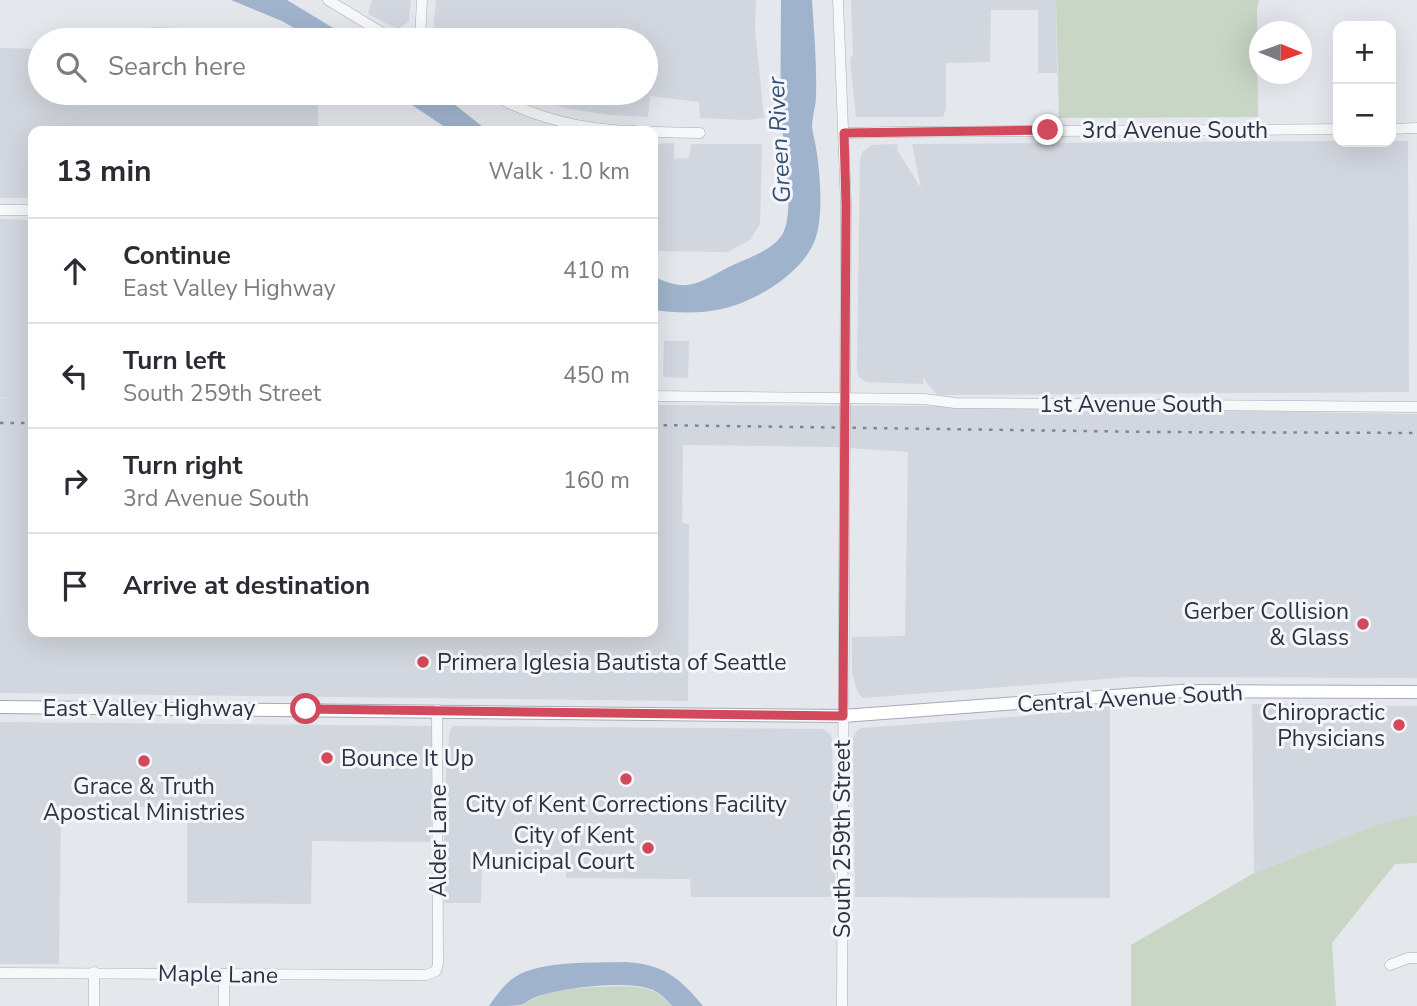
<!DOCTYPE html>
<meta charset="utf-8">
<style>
body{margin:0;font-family:"Nunito Sans",sans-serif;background:#f2f2f3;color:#2b2b33}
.controls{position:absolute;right:21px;top:21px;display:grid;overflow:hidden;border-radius:14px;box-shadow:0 7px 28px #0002}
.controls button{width:63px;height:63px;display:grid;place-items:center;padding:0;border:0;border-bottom:2px solid #e1e1e2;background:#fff;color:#2b2b33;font:35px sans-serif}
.compass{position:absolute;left:1249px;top:21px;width:63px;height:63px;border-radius:50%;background:#fff;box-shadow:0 7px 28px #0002;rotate:91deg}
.stop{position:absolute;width:21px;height:21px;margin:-16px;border:5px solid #d1495b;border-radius:50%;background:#fff}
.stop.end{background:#d1495b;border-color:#fff;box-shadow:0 2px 7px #0008}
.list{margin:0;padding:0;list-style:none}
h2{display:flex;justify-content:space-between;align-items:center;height:91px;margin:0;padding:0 28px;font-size:30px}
h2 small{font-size:23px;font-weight:400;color:#7c7c81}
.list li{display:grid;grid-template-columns:46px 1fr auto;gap:21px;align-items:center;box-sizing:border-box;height:105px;padding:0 28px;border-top:2px solid #e1e1e2}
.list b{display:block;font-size:26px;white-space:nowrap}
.list p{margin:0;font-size:23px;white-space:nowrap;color:#7c7c81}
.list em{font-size:23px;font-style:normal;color:#7c7c81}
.icon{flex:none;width:38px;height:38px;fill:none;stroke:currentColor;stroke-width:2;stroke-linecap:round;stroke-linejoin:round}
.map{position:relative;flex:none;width:1417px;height:1006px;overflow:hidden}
.search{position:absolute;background:#fff;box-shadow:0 7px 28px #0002;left:28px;top:28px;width:630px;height:77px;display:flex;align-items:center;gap:18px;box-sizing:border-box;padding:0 24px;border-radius:38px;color:#7c7c81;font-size:26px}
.panel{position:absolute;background:#fff;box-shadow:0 7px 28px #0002;left:28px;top:126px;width:630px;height:511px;border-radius:14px}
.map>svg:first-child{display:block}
</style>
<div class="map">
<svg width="1417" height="1006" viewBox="0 0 1417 1006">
<rect width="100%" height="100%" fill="#e4e7ec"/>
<g fill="#d2d6de">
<polygon points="372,0 411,0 409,21 398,29 368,14"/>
<polygon points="436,0 756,0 755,29 764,118 747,120 700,118 699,102 650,96 648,117 610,115 568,109 522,93 646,93 646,40 436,40 434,22"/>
<polygon points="851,0 1056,0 1057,73 1038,73 1038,10 991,10 990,62 946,63 946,109 943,117 856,117 850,59 853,55"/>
<polygon points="151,27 206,29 235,40 151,40"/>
<polygon points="0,48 40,49 40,93 315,93 318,96 318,131 33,131 33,198 0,198"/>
<polygon points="1338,141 1408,141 1409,392 937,395 923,378 923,384 866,382 859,377 857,371 860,161 862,152 872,145 898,144 897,150 921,188 912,144"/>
<polygon points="674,143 674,159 689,158 691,144 762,144 760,224 750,240 728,252 653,251 653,144"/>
<polygon points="0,219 33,220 33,632 653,632 653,405 939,406 1417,414 1417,678 1129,677 863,698 859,694 855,685 852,672 852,637 905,636 908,452 835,447 683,445 682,523 689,524 688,701 0,693 0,398 17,398 0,397"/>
<polygon points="664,341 689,341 688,378 663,377"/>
<polygon points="1252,704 1417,706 1417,827 1373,826 1254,873"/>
<polygon points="1110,705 1110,898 855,897 853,737 856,732 861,728 1025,716"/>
<polygon points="0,722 432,726 431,842 312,841 311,904 187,903 187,807 61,806 59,964 0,964"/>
<polygon points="454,726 823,729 831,735 832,741 835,897 691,897 690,879 566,878 566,858 482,858 481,903 444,903 444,799 449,736 450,730"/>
</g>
<g fill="#c9d6c5">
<polygon points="1056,0 1259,0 1257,8 1258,117 1059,118"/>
<polygon points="1417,815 1417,863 1395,864 1332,943 1336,1006 1131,1006 1131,945 1254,873 1373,826"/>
<path d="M620,986c25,1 35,2 52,20h-151c23,-18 70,-19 99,-20z"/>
</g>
<g fill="#9fb4cc">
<polygon points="231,0 287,0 353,40 315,40 282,21"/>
<path d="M781,0h31c2,32 5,64 4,96 0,10 -4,21 -4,31 1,7 3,14 4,21 4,22 7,63 1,85 -8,37 -60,68 -95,76 -23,5 -46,4 -69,1v-34c34,17 44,8 74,-8 17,-9 44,-16 55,-33 15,-24 -1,-97 -1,-128 -1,-35 0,-71 0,-107z"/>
<polygon points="394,93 440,93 488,131 451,131"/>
<path d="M625,962c38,2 54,15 78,44h-31c-6,-7 -13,-14 -22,-17 -25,-9 -89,-1 -114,8 -6,2 -10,6 -15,8 -8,1 -23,1 -32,1 7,-10 15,-22 26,-29 26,-17 79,-14 110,-15z"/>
</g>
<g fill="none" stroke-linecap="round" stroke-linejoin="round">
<defs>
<g id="minor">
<polyline points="328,0 394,40"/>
<polyline points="838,0 846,205 842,1006"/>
<polyline points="420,40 422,0"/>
<path d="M488,93c48,25 93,37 147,38"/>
<polyline points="1391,129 1417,128"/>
<polyline points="653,132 700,133"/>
<path d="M844,133c165,-3 329,-2 494,-4"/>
<polyline points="0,210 33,210"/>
<polyline points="653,396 924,399 955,403 1417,407"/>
<polyline points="1390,965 1408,958 1417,958"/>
<polyline points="0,973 426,975 436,971 438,964 437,710"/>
<polyline points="224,974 224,1006"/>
<polyline points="94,1006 94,972"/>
</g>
<polyline id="major" points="0,707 843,716 1180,691 1417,692"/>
</defs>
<use href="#minor" stroke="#a9aeb7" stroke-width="11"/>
<use href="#major" stroke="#a3abb8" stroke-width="14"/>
<use href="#minor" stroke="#f7f8fa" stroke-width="10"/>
<use href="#major" stroke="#fff" stroke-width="12"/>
<g stroke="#7d8696" stroke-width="2.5" stroke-dasharray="3.5 7" stroke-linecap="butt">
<polyline points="0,423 33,423"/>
<polyline points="653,425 1154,432 1417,433"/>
</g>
</g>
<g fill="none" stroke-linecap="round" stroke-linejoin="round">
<polyline stroke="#d1495b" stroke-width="9" points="306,709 843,716 846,205 844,133 1048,130"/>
</g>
<g fill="#d1495b" stroke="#f4f6f9" stroke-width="2.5">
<circle cx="1363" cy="624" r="7"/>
<circle cx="423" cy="662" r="7"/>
<circle cx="1399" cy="725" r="7"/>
<circle cx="327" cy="758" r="7"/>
<circle cx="144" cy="761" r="7"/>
<circle cx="626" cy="779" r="7"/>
<circle cx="648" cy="848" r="7"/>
</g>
<g text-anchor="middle" stroke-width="6" stroke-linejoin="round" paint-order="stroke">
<g font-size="23" fill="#2b3445" stroke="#f4f6f9">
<text x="1175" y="138">3rd Avenue South</text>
<text x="1131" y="412">1st Avenue South</text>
<text transform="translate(1130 698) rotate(-3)" y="8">Central Avenue South</text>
<text x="149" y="716">East Valley Highway</text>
<text transform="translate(842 839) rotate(-90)" y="8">South 259th Street</text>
<text transform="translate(438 841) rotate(-90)" y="8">Alder Lane</text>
<text transform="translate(218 974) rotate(1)" y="8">Maple Lane</text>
</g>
<g font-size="23" fill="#2b3445" stroke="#f4f6f9" text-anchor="end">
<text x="1349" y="619">Gerber Collision<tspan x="1349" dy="26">&amp; Glass</tspan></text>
<text x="437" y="670" text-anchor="start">Primera Iglesia Bautista of Seattle</text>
<text x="1385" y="720">Chiropractic<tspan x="1385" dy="26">Physicians</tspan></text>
<text x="341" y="766" text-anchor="start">Bounce It Up</text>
<text x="144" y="794" text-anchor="middle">Grace &amp; Truth<tspan x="144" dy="26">Apostical Ministries</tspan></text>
<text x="626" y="812" text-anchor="middle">City of Kent Corrections Facility</text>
<text x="634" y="843">City of Kent<tspan x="634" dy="26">Municipal Court</tspan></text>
</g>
<g font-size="24" font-style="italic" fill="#34527a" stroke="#f4f6f9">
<text transform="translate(779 140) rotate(-93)" y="8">Green River</text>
</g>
</g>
</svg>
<div class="controls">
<button>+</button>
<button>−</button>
</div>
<svg class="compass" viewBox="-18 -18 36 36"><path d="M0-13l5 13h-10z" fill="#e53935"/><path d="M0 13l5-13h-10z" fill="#7c7c81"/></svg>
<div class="stop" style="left:306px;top:709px"></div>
<div class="stop end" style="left:1048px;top:130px"></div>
<div class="search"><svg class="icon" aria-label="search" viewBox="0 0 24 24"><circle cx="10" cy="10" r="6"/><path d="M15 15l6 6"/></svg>Search here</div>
<section class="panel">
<h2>13 min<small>Walk · 1.0 km</small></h2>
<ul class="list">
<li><svg class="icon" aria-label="ahead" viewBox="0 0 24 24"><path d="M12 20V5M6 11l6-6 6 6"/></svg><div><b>Continue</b><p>East Valley Highway</p></div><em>410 m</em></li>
<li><svg class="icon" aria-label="left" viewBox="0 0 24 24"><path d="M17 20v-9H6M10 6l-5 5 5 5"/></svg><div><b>Turn left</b><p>South 259th Street</p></div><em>450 m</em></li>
<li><svg class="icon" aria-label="right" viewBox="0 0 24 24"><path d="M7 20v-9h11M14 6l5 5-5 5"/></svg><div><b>Turn right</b><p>3rd Avenue South</p></div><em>160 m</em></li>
<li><svg class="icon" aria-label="arrive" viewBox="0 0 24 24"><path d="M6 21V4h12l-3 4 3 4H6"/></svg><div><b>Arrive at destination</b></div></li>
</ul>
</section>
</div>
